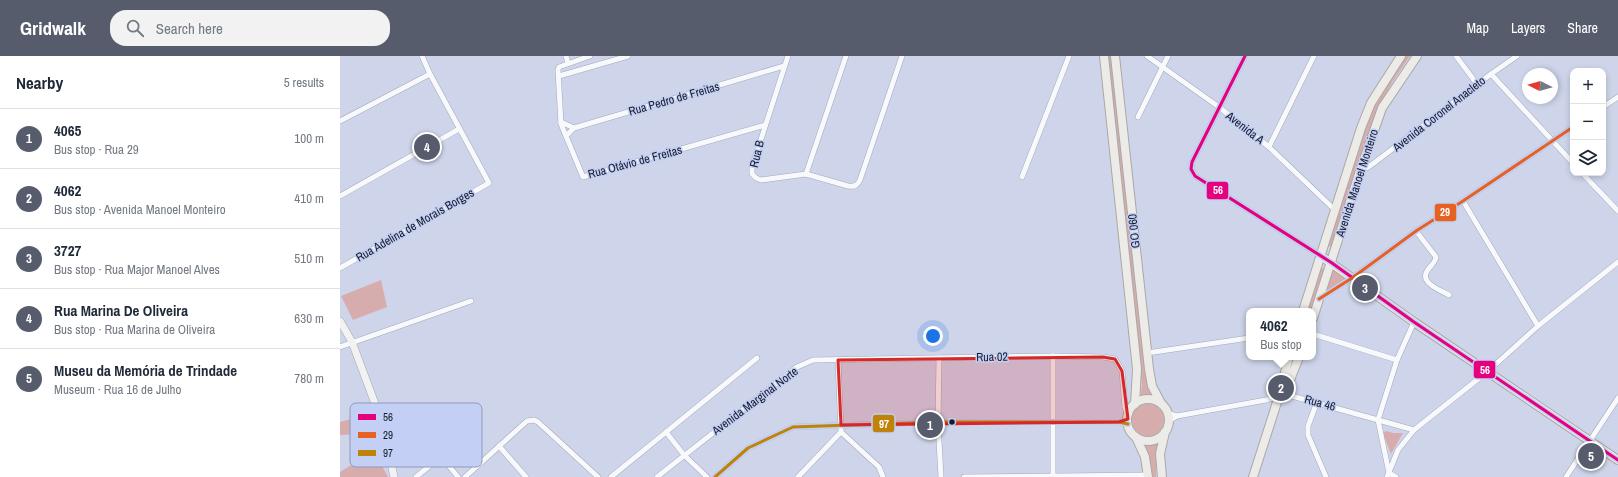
<!DOCTYPE html>
<meta charset="utf-8">
<style>
body{margin:0;font-family:"Archivo Narrow",sans-serif;background:#f2f2f3;color:#1f2937}
.controls{position:absolute;right:12px;top:12px;display:grid;overflow:hidden;border-radius:8px;box-shadow:0 2px 6px #0003}
.controls button{width:36px;height:36px;display:grid;place-items:center;padding:0;border:0;border-bottom:1px solid #e0e1e3;background:#fff;color:#1f2937;font:20px sans-serif}
.compass{position:absolute;left:1182px;top:12px;width:36px;height:36px;border-radius:50%;background:#fff;box-shadow:0 2px 6px #0003;rotate:276deg}
.you{position:absolute;left:593px;top:280px;width:14px;height:14px;margin:-10px;border:3px solid #fff;border-radius:50%;background:#1a73e8;box-shadow:0 0 0 6px #1a73e833}
.badge{display:grid;place-items:center;width:26px;height:26px;border-radius:50%;background:#575c6d;color:#fff;font-size:13px;font-weight:700}
.pin{position:absolute;translate:-50% -50%;border:2px solid #fff;box-shadow:0 1px 4px #0006}
.popup{position:absolute;left:906px;top:252px;width:70px;height:52px;box-sizing:border-box;display:grid;place-content:center;border-radius:8px;background:#fff;filter:drop-shadow(0 1px 3px #0005);font-size:13px;white-space:nowrap;color:#747a83}
.popup b{font-size:15px;color:#1f2937}
.popup::after{content:'';position:absolute;left:50%;top:100%;margin-left:-8px;border:8px solid transparent;border-top-color:#fff}
.list{margin:0;padding:0;list-style:none}
h2{display:flex;justify-content:space-between;align-items:center;height:52px;margin:0;padding:0 16px;font-size:17px}
h2 small{font-size:13px;font-weight:400;color:#747a83}
.list li{display:grid;grid-template-columns:26px 1fr auto;gap:12px;align-items:center;box-sizing:border-box;height:60px;padding:0 16px;border-top:1px solid #e0e1e3}
.list b{display:block;font-size:15px;white-space:nowrap}
.list p{margin:0;font-size:13px;white-space:nowrap;color:#747a83}
.list em{font-size:13px;font-style:normal;color:#747a83}
.icon{flex:none;width:22px;height:22px;fill:none;stroke:currentColor;stroke-width:2;stroke-linecap:round;stroke-linejoin:round}
.map{position:relative;flex:none;width:1278px;height:421px;overflow:hidden}
header{display:flex;align-items:center;gap:24px;box-sizing:border-box;height:56px;padding:0 20px;background:#575c6d;color:#fff}
header strong{font-size:19px}
nav{display:flex;gap:22px;margin-inline-start:auto;font-size:14px}
.search{width:280px;height:36px;background:#f2f2f3;display:flex;align-items:center;gap:10px;box-sizing:border-box;padding:0 14px;border-radius:16px;color:#747a83;font-size:15px}
main{display:flex}
aside{flex:1;background:#fff}
.map>svg:first-child{display:block}
</style>
<header>
<strong>Gridwalk</strong>
<div class="search"><svg class="icon" aria-label="search" viewBox="0 0 24 24"><circle cx="10" cy="10" r="6"/><path d="M15 15l6 6"/></svg>Search here</div>
<nav><a>Map</a><a>Layers</a><a>Share</a></nav>
</header>
<main>
<aside>
<h2>Nearby<small>5 results</small></h2>
<ul class="list">
<li><span class="badge">1</span><div><b>4065</b><p>Bus stop · Rua 29</p></div><em>100 m</em></li>
<li><span class="badge">2</span><div><b>4062</b><p>Bus stop · Avenida Manoel Monteiro</p></div><em>410 m</em></li>
<li><span class="badge">3</span><div><b>3727</b><p>Bus stop · Rua Major Manoel Alves</p></div><em>510 m</em></li>
<li><span class="badge">4</span><div><b>Rua Marina De Oliveira</b><p>Bus stop · Rua Marina de Oliveira</p></div><em>630 m</em></li>
<li><span class="badge">5</span><div><b>Museu da Memória de Trindade</b><p>Museum · Rua 16 de Julho</p></div><em>780 m</em></li>
</ul>
</aside>
<div class="map">
<svg width="1278" height="421" viewBox="0 0 1278 421">
<rect width="100%" height="100%" fill="#ced5ea"/>
<g fill="#d7acac">
<polygon points="767,0 771,0 805,317 808,332 812,340 807,340 800,343 802,329 801,320"/>
<polygon points="1062,0 1070,0 1053,25 1035,58 1015,126 992,193 988,188 1019,88 1033,49"/>
<polygon points="980,211 986,214 973,255 967,255 978,223"/>
<polygon points="993,215 997,215 1009,222 982,239"/>
<polygon points="41,224 47,251 13,264 1,240"/>
<circle cx="808" cy="364" r="16"/>
<path d="M29,361c7,5 11,17 8,25l-14,-8 -23,1v-13l15,-4z"/>
<polygon points="1046,375 1053,377 1063,377 1051,398 1043,377"/>
<polygon points="821,382 816,398 816,421 813,421 809,400 804,385 814,386"/>
<polygon points="34,395 48,421 0,421 0,416"/>
</g>
<g fill="none" stroke-linecap="round" stroke-linejoin="round">
<defs>
<g id="street">
<polyline points="226,0 228,7"/>
<polyline points="250,0 219,11 218,14 221,68 243,121 425,69"/>
<path d="M448,0l-36,111v7l4,4 5,2 45,-6 42,12c6,1 9,0 12,-6l42,-124"/>
<polyline points="807,0 879,51 929,91 995,154"/>
<polyline points="905,0 852,106 851,113 855,120 981,200"/>
<polyline points="1116,0 1137,28"/>
<polyline points="1151,18 1233,107"/>
<polyline points="219,20 288,0"/>
<polyline points="1263,51 1278,41"/>
<polyline points="798,61 828,0"/>
<polyline points="0,65 90,18"/>
<polyline points="221,66 234,72"/>
<polyline points="226,80 234,72 444,10"/>
<polyline points="929,91 974,0"/>
<polyline points="1020,115 1030,110 1151,18 1177,0"/>
<polyline points="1242,117 1278,155"/>
<polyline points="466,118 506,0"/>
<polyline points="682,121 729,0"/>
<polyline points="0,140 119,73"/>
<polyline points="1123,145 1198,270"/>
<path d="M1076,175l20,26c-1,7 -7,9 -10,16 -4,11 16,18 23,22"/>
<polyline points="0,212 149,127 90,18 82,0"/>
<polyline points="980,242 1012,222 1076,175 1123,145 1233,71"/>
<polyline points="973,278 1057,304"/>
<polyline points="0,291 131,245"/>
<polyline points="807,297 909,282"/>
<polyline points="713,300 713,419"/>
<polyline points="599,302 598,366 601,421"/>
<polyline points="977,346 968,370 968,379 986,421"/>
<polyline points="785,351 792,352"/>
<polyline points="828,357 837,360 926,344 939,340 952,340 1074,374"/>
<polyline points="829,365 837,360"/>
<polyline points="326,376 344,399 367,421"/>
<polyline points="501,376 539,411 543,421"/>
<polyline points="159,390 186,421"/>
<polyline points="76,421 98,403 105,405 118,421"/>
<polyline points="125,421 187,365 194,364 198,366 258,421"/>
<polyline points="271,421 417,302"/>
<polyline points="317,421 457,311 473,304 713,300 763,301 775,303 782,315 785,351 788,360"/>
<polyline points="375,421 408,392 453,371 598,366 779,366 788,368"/>
<polyline points="458,421 501,376 498,304"/>
<polyline points="624,421 808,419"/>
<polyline points="1047,421 1058,394 1074,374 1147,316 1198,270 1278,206"/>
<polyline points="1056,421 1049,417 1038,364 1057,304 1074,266"/>
<polyline points="1226,421 1278,342"/>
</g>
<polyline id="secondary" points="0,265 12,286 43,369 54,421"/>
<g id="primary">
<polyline points="764,0 797,313 795,348"/>
<polyline points="775,0 809,313 812,330 821,347"/>
<polyline points="981,200 1074,266 1278,404"/>
<polyline points="963,255 1021,72 1031,47 1061,0"/>
<polyline points="973,262 1020,115 1042,52 1077,0"/>
<polyline points="942,336 950,324 959,301"/>
<circle cx="808" cy="364" r="21"/>
<polyline points="796,381 805,401 808,421"/>
<polyline points="822,421 820,398 825,376"/>
<polyline points="913,421 939,340 949,301"/>
</g>
</defs>
<use href="#street" stroke="#a3a8b8" stroke-width="6"/>
<use href="#secondary" stroke="#a3a8b8" stroke-width="8"/>
<use href="#primary" stroke="#a9a8a7" stroke-width="10"/>
<use href="#street" stroke="#f8f9fc" stroke-width="5"/>
<use href="#secondary" stroke="#f2f2f2" stroke-width="7"/>
<use href="#primary" stroke="#edebe7" stroke-width="8"/>
<defs>
<polyline id="bus-1" points="905,0 852,106 851,113 855,120 992,207 1074,266 1278,404"/>
<polyline id="bus-2" points="979,243 1012,222 1076,175 1123,145 1233,71"/>
<polyline id="bus-3" points="375,421 408,392 453,371 598,366 779,366 788,368"/>
</defs>
<use href="#bus-1" stroke="#c3cff5" stroke-width="6"/>
<use href="#bus-2" stroke="#c3cff5" stroke-width="6"/>
<use href="#bus-3" stroke="#c3cff5" stroke-width="6"/>
<use href="#bus-1" stroke="#e5007d" stroke-width="3"/>
<use href="#bus-2" stroke="#e76122" stroke-width="3"/>
<use href="#bus-3" stroke="#bf830a" stroke-width="3"/>
</g>
<path fill="#d62828" fill-opacity="0.2" stroke="#d62828" stroke-width="3" stroke-linejoin="round" d="M763,301l12,2 7,12 6,48 -9,3 -278,3 -3,-65z"/>
<circle fill="#171b29" stroke="#c3cff5" stroke-width="1.5" cx="612" cy="366" r="3.5"/>
<g text-anchor="middle" stroke-width="3" stroke-linejoin="round" paint-order="stroke">
<g font-size="12" fill="#171b29" stroke="#c3cff5">
<text transform="translate(334 43) rotate(-16)" y="4">Rua Pedro de Freitas</text>
<text transform="translate(1099 58) rotate(-38)" y="4">Avenida Coronel Anacleto</text>
<text transform="translate(905 72) rotate(38)" y="4">Avenida A</text>
<text transform="translate(417 98) rotate(-76)" y="4">Rua B</text>
<text transform="translate(295 106) rotate(-15)" y="4">Rua Otávio de Freitas</text>
<text transform="translate(1017 127) rotate(-72)" y="4">Avenida Manoel Monteiro</text>
<text transform="translate(75 169) rotate(-30)" y="4">Rua Adelina de Morais Borges</text>
<text transform="translate(794 175) rotate(-96)" y="4">GO 060</text>
<text transform="translate(652 301) rotate(-1)" y="4">Rua 02</text>
<text transform="translate(415 345) rotate(-37)" y="4">Avenida Marginal Norte</text>
<text transform="translate(980 347) rotate(15)" y="4">Rua 46</text>
</g>
</g>
<rect x="10" y="347" width="132" height="64" rx="6" fill="#c3cff5" stroke="#8f99b8" stroke-width="1"/>
<rect x="18" y="358" width="18" height="6" fill="#e5007d"/>
<rect x="18" y="376" width="18" height="6" fill="#e76122"/>
<rect x="18" y="394" width="18" height="6" fill="#bf830a"/>
<g font-size="11" fill="#171b29">
<text x="43" y="365">56</text>
<text x="43" y="383">29</text>
<text x="43" y="401">97</text>
</g>
<g stroke="#c3cff5" stroke-width="1.5">
<rect x="866" y="125" width="23" height="19" rx="4" fill="#e5007d"/>
<rect x="1094" y="147" width="23" height="19" rx="4" fill="#e76122"/>
<rect x="1133" y="304" width="23" height="19" rx="4" fill="#e5007d"/>
<rect x="532" y="358" width="23" height="19" rx="4" fill="#bf830a"/>
</g>
<g font-size="11" text-anchor="middle" font-weight="bold" fill="#fff">
<text x="878" y="138">56</text>
<text x="1105" y="160">29</text>
<text x="1145" y="318">56</text>
<text x="544" y="372">97</text>
</g>
</svg>
<div class="controls">
<button>+</button>
<button>−</button>
<button><svg class="icon" aria-label="layers" viewBox="0 0 24 24"><path d="M12 4l9 5-9 5-9-5zM3 14l9 5 9-5"/></svg></button>
</div>
<svg class="compass" viewBox="-18 -18 36 36"><path d="M0-13l5 13h-10z" fill="#e53935"/><path d="M0 13l5-13h-10z" fill="#747a83"/></svg>
<div class="you"></div>
<div class="pin badge" style="left:590px;top:369px">1</div>
<div class="pin badge" style="left:941px;top:332px">2</div>
<div class="popup"><b>4062</b>Bus stop</div>
<div class="pin badge" style="left:1025px;top:232px">3</div>
<div class="pin badge" style="left:87px;top:91px">4</div>
<div class="pin badge" style="left:1251px;top:400px">5</div>
</div>
</main>
